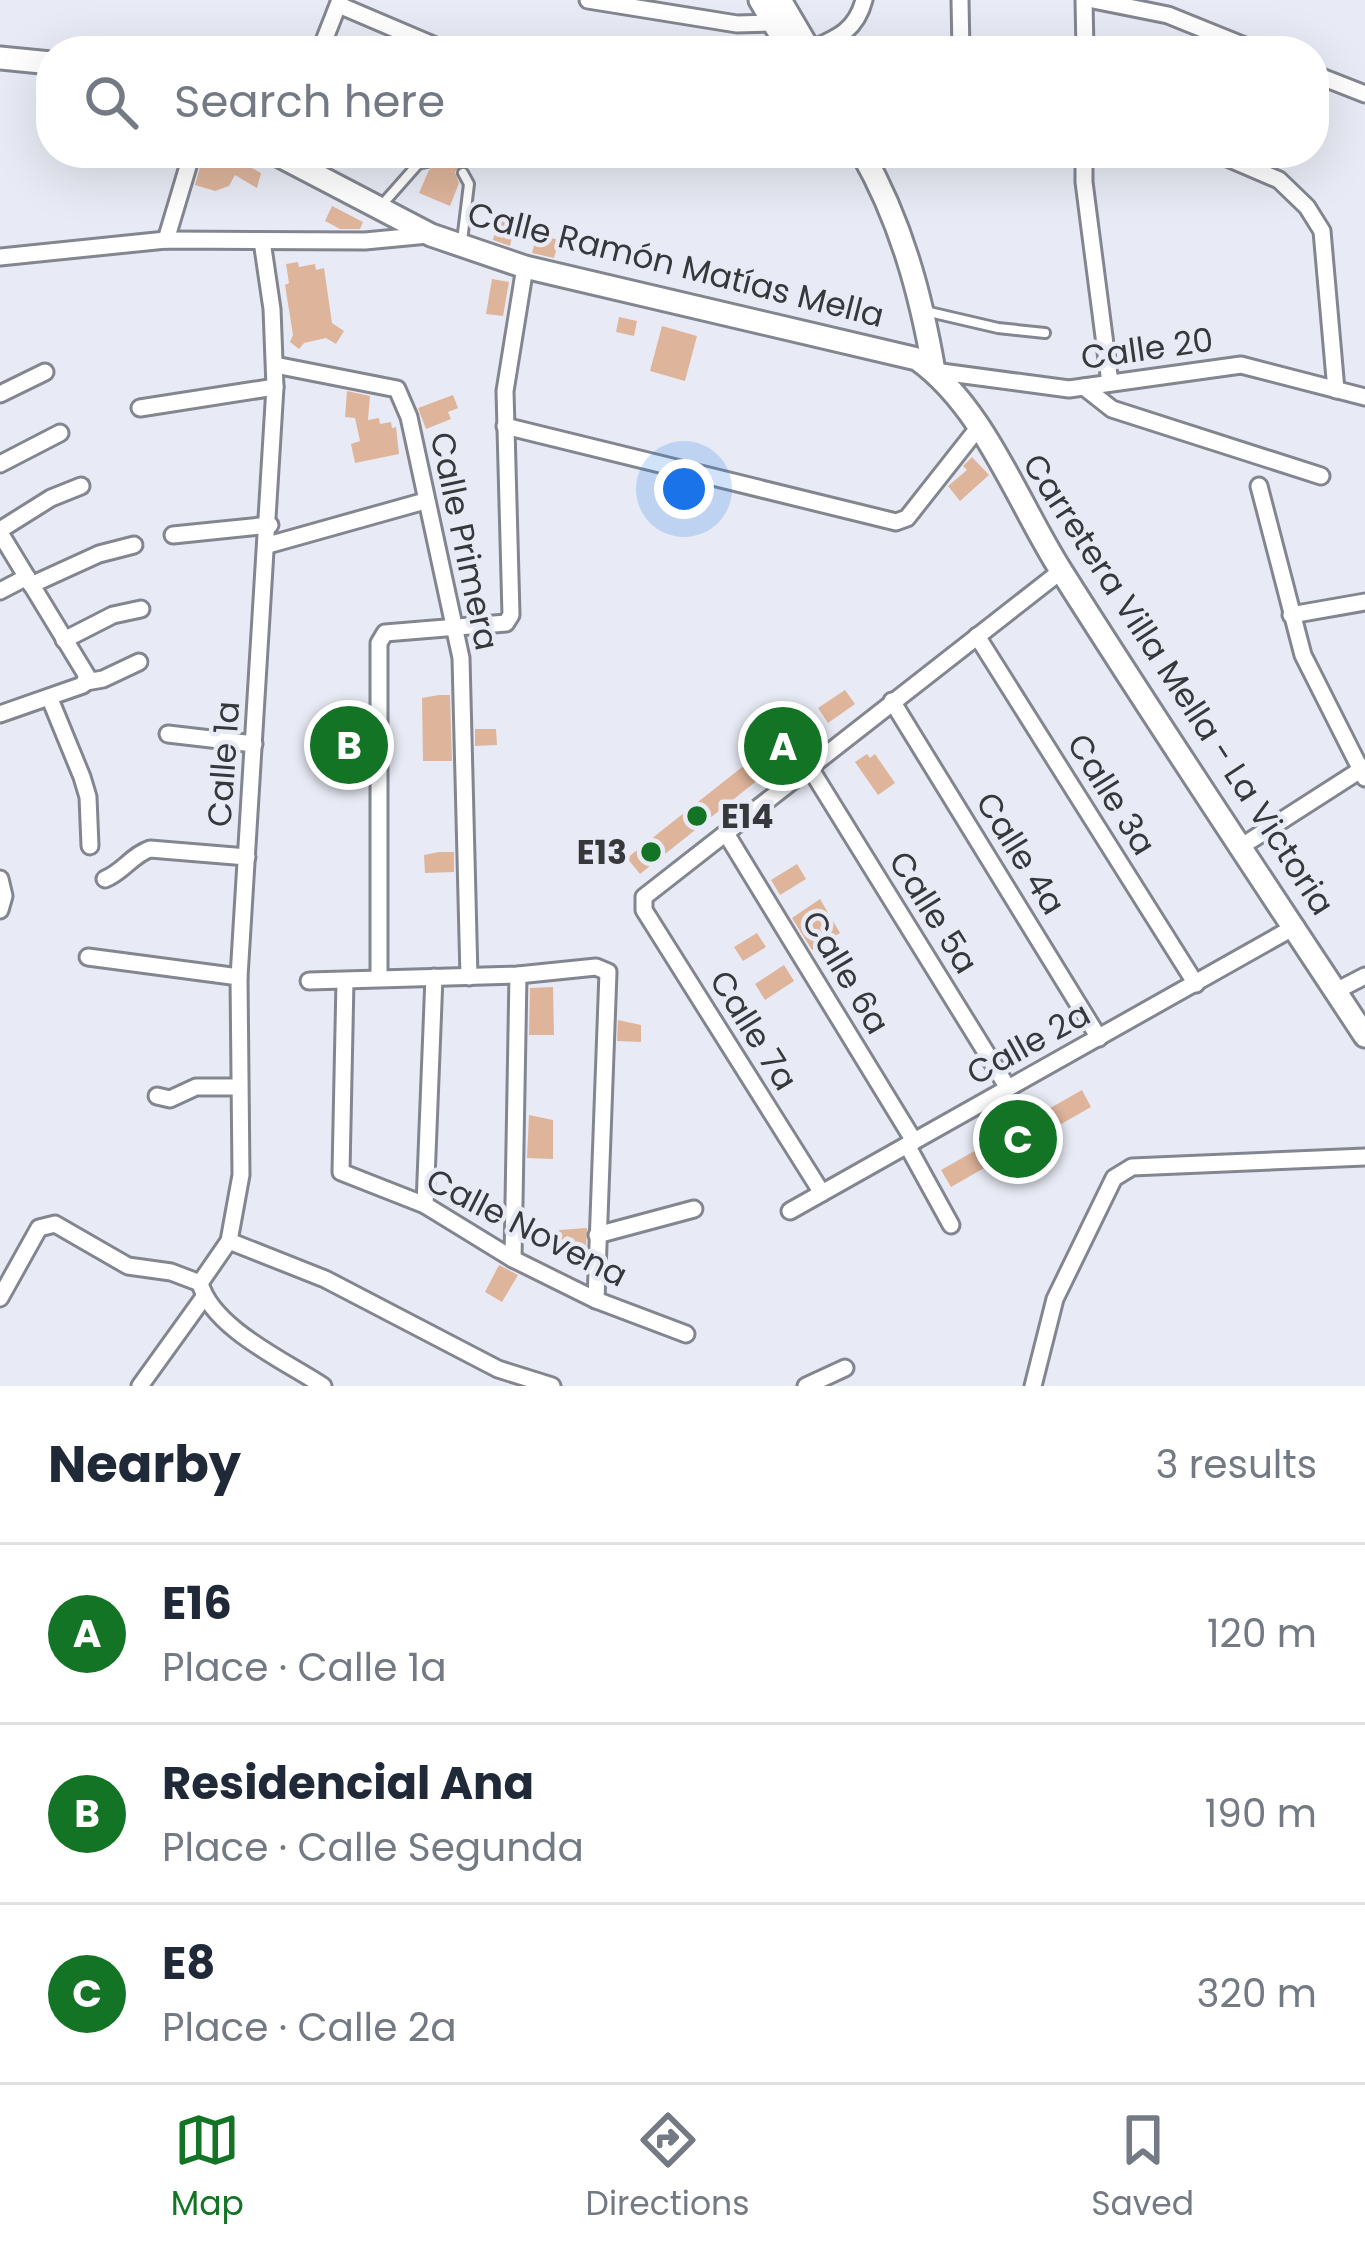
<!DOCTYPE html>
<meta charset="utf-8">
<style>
body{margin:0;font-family:Poppins,sans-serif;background:#f6f6f7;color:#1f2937}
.you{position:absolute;left:684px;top:489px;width:42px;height:42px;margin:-30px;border:9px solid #fff;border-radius:50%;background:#1a73e8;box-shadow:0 0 0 18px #1a73e833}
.badge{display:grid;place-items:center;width:78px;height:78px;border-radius:50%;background:#127424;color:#fff;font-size:39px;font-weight:700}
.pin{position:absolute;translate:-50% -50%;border:6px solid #fff;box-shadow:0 3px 12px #0006}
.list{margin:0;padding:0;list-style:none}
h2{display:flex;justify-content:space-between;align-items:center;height:156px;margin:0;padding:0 48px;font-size:51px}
h2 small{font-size:39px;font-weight:400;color:#747a83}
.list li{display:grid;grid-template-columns:78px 1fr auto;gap:36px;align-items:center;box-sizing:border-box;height:180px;padding:0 48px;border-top:3px solid #e0e1e3}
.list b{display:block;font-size:45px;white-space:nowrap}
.list p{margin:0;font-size:39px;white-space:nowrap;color:#747a83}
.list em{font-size:39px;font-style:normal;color:#747a83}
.icon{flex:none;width:66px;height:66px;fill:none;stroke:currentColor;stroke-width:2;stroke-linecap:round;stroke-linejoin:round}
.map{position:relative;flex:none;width:1365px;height:1386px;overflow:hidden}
.search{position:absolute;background:#fff;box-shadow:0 12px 48px #0002;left:36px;right:36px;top:36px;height:132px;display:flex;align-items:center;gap:30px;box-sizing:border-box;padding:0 42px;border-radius:48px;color:#747a83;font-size:45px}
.sheet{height:696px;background:#fff}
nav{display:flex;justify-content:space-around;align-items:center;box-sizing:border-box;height:168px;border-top:3px solid #e0e1e3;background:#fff;font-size:33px;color:#747a83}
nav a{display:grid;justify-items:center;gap:6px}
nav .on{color:#127424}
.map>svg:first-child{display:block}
</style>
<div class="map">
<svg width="1365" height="1386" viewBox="0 0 1365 1386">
<rect width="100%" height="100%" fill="#e8ebf5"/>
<g fill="#deb49b">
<polygon points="204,153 226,153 261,173 257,188 235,175 229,186 215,191 195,185"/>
<polygon points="436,154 462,165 455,172 459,183 450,206 419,193 429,170 439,165"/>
<polygon points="332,206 363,222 360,229 340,229 325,221"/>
<polygon points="500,210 517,214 510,246 493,240"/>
<polygon points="537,234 559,240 554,258 532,253"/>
<polygon points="298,262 299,267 315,264 316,270 324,268 332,323 344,331 336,344 326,338 304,343 299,349 290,342 293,335 285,285 289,283 286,264"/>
<polygon points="492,279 509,282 503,316 486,314"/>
<polygon points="619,317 637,321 634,336 616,332"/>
<polygon points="662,326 697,336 685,381 650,371"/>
<polygon points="347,391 370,396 368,420 379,418 380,424 391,422 392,428 396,427 399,454 355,463 351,444 360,441 355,418 345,417"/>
<polygon points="453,395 458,408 448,412 451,419 426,429 418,408"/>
<polygon points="972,457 989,475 960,501 948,486 967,470 963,466"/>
<polygon points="845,690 855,704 828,723 818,708"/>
<polygon points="439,695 450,695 452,761 423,761 422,698"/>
<polygon points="803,719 812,734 809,739 640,874 627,858"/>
<polygon points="475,729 496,729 497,745 475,746"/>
<polygon points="366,735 367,754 332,755 332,736"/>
<polygon points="867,754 870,758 875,754 895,783 878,795 855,762"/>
<polygon points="439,852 454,852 454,872 425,873 424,855"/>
<polygon points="797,864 806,879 780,895 771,880"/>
<polygon points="820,899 840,933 812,950 792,918"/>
<polygon points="757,933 766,947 743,961 734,947"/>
<polygon points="784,965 794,981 765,1000 755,984"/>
<polygon points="553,987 554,1035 529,1035 530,988"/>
<polygon points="618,1020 641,1025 641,1042 617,1041"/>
<polygon points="1082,1090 1091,1107 951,1187 941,1170"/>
<polygon points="529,1115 553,1120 553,1159 527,1158"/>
<polygon points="587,1228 586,1252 557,1247 559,1230"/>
<polygon points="499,1265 518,1275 502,1302 485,1292"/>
</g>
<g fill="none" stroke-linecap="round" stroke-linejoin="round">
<defs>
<g id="lane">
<polyline points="380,207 418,164 432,161"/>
<polyline points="462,241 469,184 463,173"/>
<polyline points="925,311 998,328 1045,333"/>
</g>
<g id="street">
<polyline points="588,0 737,24 773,23"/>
<polyline points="960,0 961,51"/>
<polyline points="1084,0 1085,51"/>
<polyline points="1093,0 1168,15 1257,51"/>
<polyline points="339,5 447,51"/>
<path d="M810,50c27,-12 46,-19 54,-50"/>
<polyline points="320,51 340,0"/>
<polyline points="1314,74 1365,94"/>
<polyline points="1084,153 1084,182 1110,383"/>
<polyline points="1216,153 1279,180 1307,207 1322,231 1336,390"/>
<polyline points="166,240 192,153"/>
<polyline points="0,257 166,240 365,241 428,235"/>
<polyline points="275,365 397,389 409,417 461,658 469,977"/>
<polyline points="934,371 1069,389 1241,365 1365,397"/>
<polyline points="1084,387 1112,409 1321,476"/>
<polyline points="0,394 45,372"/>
<polyline points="140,408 275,387"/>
<polyline points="505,426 896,522 907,518 978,428"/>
<polyline points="0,464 60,433"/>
<polyline points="1259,486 1303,655 1365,778"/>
<polyline points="0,530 51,498 81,486"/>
<polyline points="0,533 87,676 83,685 0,714"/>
<polyline points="173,535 270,525"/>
<polyline points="268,545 425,501"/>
<polyline points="31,585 99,554 134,545"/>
<polyline points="0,591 27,577"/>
<polyline points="1291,615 1365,602"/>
<polyline points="977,636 1196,984"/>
<polyline points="64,640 113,615 141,609"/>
<polyline points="86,682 103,679 139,662"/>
<polyline points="50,699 82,777 88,797 90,846"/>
<polyline points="892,701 1099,1038"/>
<polyline points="168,734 254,744"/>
<polyline points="810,768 1008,1088"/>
<polyline points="727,835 914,1141"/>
<polyline points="1242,846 1365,767"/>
<polyline points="0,879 4,896 0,910"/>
<path d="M105,879c18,-7 27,-24 45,-30l97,8"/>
<polyline points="88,957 239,977"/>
<polyline points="379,977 379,643 385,633 506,623 511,615 505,391 525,267"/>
<polyline points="309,981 518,975 596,967 608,972 596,1300"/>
<polyline points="345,981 341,1172 425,1205 513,1259 596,1300 686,1334"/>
<polyline points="1336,991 1365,976"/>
<polyline points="157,1096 170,1099 196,1087 238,1087"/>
<polyline points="907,1145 951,1225"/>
<polyline points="822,1193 644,910 644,897 1061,571"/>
<polyline points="425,1205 434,977"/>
<polyline points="790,1211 1296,926"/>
<polyline points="597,1235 694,1209"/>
<polyline points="229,1241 325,1279 498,1369 552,1386"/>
<polyline points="513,1259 518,975"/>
<polyline points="200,1283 229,1241 241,1175 239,977 275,387 272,309 262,241"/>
<path d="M0,1298l39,-70 16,-4 73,42 43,6 29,11c12,45 85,78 123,103"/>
<polyline points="140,1386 204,1297"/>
<polyline points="806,1386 845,1368"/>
<polyline points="1033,1386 1055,1299 1114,1178 1132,1167 1365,1157"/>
</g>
<g id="secondary">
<polyline points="760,0 790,51"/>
<polyline points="780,0 810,51"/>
<polyline points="0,58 51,63"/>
<path d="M274,153l157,82 94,32 392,92c67,48 100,142 143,210 99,157 203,312 305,467"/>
<path d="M862,153c39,68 59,142 72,218"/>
</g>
</defs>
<use href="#lane" stroke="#83868f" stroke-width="14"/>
<use href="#street" stroke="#83868f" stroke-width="21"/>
<use href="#secondary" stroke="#83868f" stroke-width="27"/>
<use href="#lane" stroke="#fff" stroke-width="8"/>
<use href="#street" stroke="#fff" stroke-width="15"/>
<use href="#secondary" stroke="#fff" stroke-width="21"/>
</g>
<g fill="#127424" stroke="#e8ebf5" stroke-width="4.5">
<circle cx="697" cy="816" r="12"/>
<circle cx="651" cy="852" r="12"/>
</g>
<g text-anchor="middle" stroke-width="9" stroke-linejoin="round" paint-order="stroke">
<g font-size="33" fill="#36383c" stroke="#e8ebf5">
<text transform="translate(676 264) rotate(14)" y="12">Calle Ramón Matías Mella</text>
<text transform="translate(1147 348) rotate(-8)" y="12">Calle 20</text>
<text transform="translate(465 541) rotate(78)" y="12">Calle Primera</text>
<text transform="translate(1179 684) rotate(57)" y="12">Carretera Villa Mella - La Victoria</text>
<text transform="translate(223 764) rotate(-86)" y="12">Calle 1a</text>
<text transform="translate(1112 794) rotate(58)" y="12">Calle 3a</text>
<text transform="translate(1021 853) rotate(58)" y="12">Calle 4a</text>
<text transform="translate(934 912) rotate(58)" y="12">Calle 5a</text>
<text transform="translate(846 972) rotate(59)" y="12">Calle 6a</text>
<text transform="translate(754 1030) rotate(58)" y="12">Calle 7a</text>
<text transform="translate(1028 1043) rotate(-29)" y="12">Calle 2a</text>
<text transform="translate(527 1227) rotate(27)" y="12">Calle Novena</text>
</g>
<g font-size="33" font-weight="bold" fill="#36383c" stroke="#e8ebf5" text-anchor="start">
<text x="721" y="828">E14</text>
<text x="627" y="864" text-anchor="end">E13</text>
</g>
</g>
</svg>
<div class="you"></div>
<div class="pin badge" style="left:783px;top:746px">A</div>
<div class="pin badge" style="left:349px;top:745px">B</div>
<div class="pin badge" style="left:1018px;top:1139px">C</div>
<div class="search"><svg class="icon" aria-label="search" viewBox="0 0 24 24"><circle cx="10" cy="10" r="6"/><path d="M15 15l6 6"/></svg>Search here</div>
</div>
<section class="sheet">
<h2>Nearby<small>3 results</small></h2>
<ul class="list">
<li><span class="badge">A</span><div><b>E16</b><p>Place · Calle 1a</p></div><em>120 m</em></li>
<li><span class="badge">B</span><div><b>Residencial Ana</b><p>Place · Calle Segunda</p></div><em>190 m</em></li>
<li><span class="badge">C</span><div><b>E8</b><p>Place · Calle 2a</p></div><em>320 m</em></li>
</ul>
</section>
<nav>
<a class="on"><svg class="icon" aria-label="map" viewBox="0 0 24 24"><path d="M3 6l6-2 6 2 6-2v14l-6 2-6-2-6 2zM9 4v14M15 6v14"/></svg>Map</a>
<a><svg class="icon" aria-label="directions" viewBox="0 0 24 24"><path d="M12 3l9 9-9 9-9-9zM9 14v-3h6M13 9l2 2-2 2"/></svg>Directions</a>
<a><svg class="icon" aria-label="saved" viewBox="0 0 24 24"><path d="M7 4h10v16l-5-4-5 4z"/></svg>Saved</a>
</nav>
